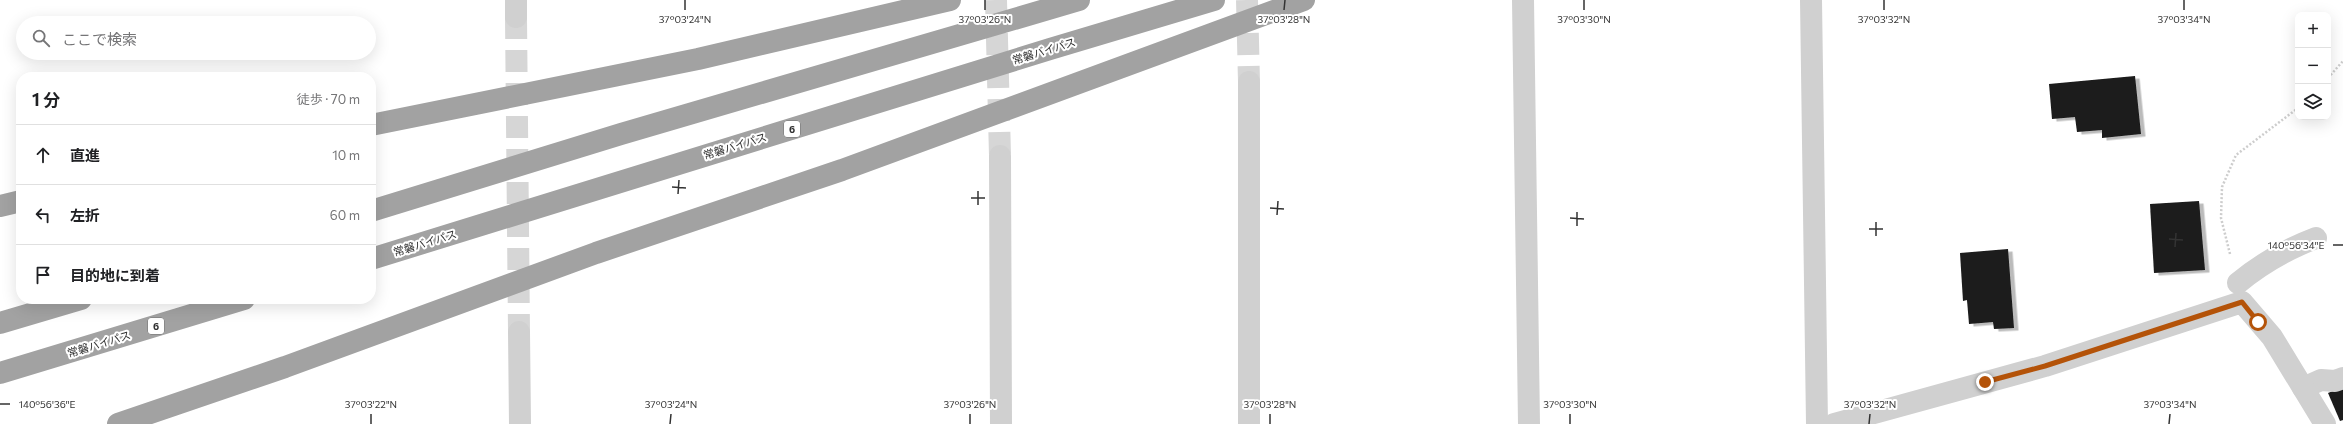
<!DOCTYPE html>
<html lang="ja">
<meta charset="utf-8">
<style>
body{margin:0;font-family:Commissioner,"Noto Sans JP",sans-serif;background:#f2f2f2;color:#202124}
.controls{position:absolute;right:12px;top:12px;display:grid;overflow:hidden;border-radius:8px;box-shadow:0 4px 16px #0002}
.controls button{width:36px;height:36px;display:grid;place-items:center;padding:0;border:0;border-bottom:1px solid #e0e0e0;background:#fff;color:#202124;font:20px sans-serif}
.stop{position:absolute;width:12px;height:12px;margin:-9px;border:3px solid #b45309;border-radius:50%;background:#fff}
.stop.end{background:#b45309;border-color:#fff;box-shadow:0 1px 4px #0008}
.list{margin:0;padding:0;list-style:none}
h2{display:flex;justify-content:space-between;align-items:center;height:52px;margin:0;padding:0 16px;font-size:17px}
h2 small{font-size:13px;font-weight:400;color:#757577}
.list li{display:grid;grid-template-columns:26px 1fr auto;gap:12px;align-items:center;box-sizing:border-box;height:60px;padding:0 16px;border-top:1px solid #e0e0e0}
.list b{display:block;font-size:15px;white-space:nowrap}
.list em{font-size:13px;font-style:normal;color:#757577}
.icon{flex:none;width:22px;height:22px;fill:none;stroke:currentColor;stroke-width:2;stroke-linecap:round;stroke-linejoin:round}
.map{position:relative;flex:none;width:2343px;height:424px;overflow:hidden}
.search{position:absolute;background:#fff;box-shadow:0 4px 16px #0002;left:16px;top:16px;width:360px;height:44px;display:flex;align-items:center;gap:10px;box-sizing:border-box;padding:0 14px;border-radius:22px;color:#757577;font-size:15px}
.panel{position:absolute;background:#fff;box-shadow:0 4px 16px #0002;left:16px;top:72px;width:360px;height:232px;border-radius:16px}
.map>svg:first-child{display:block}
</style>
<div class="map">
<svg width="2343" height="424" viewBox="0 0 2343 424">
<defs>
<filter id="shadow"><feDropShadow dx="4.5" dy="2.5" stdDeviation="0" flood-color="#0004"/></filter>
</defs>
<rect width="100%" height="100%" fill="#fff"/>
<g fill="#1a1a1a" filter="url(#shadow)">
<polygon points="2135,76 2141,134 2102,138 2102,130 2077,132 2075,117 2052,119 2049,84"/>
<polygon points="2199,201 2205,270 2154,273 2150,204"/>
<polygon points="2008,249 2014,328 1994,329 1993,322 1969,324 1967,300 1963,301 1960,253"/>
<polygon points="2343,387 2343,420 2340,421 2328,393"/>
</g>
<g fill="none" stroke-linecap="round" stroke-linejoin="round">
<g stroke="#d6d6d6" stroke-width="22" stroke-dasharray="22 11" stroke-linecap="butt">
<polyline points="996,0 1000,156"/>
<polyline points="1247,0 1249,82"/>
<polyline points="516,17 519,332"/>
</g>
<g stroke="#cdcdcd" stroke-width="2.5" stroke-dasharray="2 2" stroke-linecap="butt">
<polyline points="2328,78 2343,61"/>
<polyline points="2230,254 2221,218 2222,187 2236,155 2298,108"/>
</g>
<g stroke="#d0d0d0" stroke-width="22">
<polyline points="516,0 516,17"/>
<polyline points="1523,0 1529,424"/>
<polyline points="1811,0 1817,424"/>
<polyline points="1249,82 1249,424"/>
<polyline points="1000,156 1001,424"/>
<path d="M2238,283c24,-20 49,-34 78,-45"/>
<polyline points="519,332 520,424"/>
<polyline points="2303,388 2321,380 2335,381 2343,378"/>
<polyline points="1834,424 2045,366 2242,302 2272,337 2325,424"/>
</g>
<g stroke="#a2a2a2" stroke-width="22">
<polyline points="371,125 698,59 950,0"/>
<polyline points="0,206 21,201"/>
<polyline points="371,211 621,134 1079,0"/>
<polyline points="371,259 1050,49 1214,0"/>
<polyline points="0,323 81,299"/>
<polyline points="0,373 244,299"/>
<polyline points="118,424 285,367 596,253 842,170 1304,0"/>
</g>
</g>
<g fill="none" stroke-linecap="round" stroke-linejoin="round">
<polyline stroke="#b45309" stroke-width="5" points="1985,382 2045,366 2242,302 2258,322"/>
</g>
<path fill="none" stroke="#333" stroke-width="1.5" d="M685,10v-10M985,10v-10M1284,10l1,-10M1584,10v-10M1884,10v-10M2184,10v-10M672,187l14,1M678,194l1,-14M971,198h14M978,205v-14M1270,208l14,1M1277,215l1,-14M1570,218l14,1M1577,226v-14M1869,229h14M1876,236v-14M2169,239l14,1M2333,245h10M2175,247l1,-14M0,404h10M371,424v-10M670,424l1,-10M970,424v-10M1270,424v-10M1570,424v-10M1869,424l1,-10M2169,424l1,-10"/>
<g text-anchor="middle" stroke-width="4" stroke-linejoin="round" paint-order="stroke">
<g fill="#fff" stroke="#707070" stroke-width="1">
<rect x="784" y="121" width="16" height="16" rx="3"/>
<rect x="148" y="318" width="16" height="16" rx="3"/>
</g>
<g font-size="10" font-weight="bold" fill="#333">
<text x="792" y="133">6</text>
<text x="156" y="330">6</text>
</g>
<g font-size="11" fill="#333" stroke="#fff">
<text transform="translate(1044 51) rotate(-17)" y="4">常磐バイパス</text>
<text transform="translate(735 146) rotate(-17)" y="4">常磐バイパス</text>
<text transform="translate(425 243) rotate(-17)" y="4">常磐バイパス</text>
<text transform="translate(99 344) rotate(-17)" y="4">常磐バイパス</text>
</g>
</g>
<g font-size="10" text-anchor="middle" fill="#333" stroke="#fff" stroke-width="4" stroke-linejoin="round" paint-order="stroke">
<text x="685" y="23">37°03'24"N</text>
<text x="985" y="23">37°03'26"N</text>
<text x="1284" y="23">37°03'28"N</text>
<text x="1584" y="23">37°03'30"N</text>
<text x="1884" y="23">37°03'32"N</text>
<text x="2184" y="23">37°03'34"N</text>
<text x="2296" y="249">140°56'34"E</text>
<text x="371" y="408">37°03'22"N</text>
<text x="671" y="408">37°03'24"N</text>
<text x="970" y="408">37°03'26"N</text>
<text x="1270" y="408">37°03'28"N</text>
<text x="1570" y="408">37°03'30"N</text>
<text x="1870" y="408">37°03'32"N</text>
<text x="2170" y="408">37°03'34"N</text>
<text x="47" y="408">140°56'36"E</text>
</g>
</svg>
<div class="controls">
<button>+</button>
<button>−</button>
<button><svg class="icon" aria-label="layers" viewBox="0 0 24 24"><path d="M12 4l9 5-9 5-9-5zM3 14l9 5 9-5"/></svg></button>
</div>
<div class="stop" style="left:2258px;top:322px"></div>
<div class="stop end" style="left:1985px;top:382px"></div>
<div class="search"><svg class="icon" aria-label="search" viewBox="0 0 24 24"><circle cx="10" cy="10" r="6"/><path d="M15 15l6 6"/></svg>ここで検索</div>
<section class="panel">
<h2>1 分<small>徒歩 · 70 m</small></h2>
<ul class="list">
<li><svg class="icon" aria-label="ahead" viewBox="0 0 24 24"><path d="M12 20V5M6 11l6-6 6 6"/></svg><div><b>直進</b></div><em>10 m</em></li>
<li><svg class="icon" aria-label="left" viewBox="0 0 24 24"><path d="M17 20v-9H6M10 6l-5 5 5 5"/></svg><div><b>左折</b></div><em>60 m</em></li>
<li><svg class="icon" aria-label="arrive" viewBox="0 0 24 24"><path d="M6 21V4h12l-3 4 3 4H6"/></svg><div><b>目的地に到着</b></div></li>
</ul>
</section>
</div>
